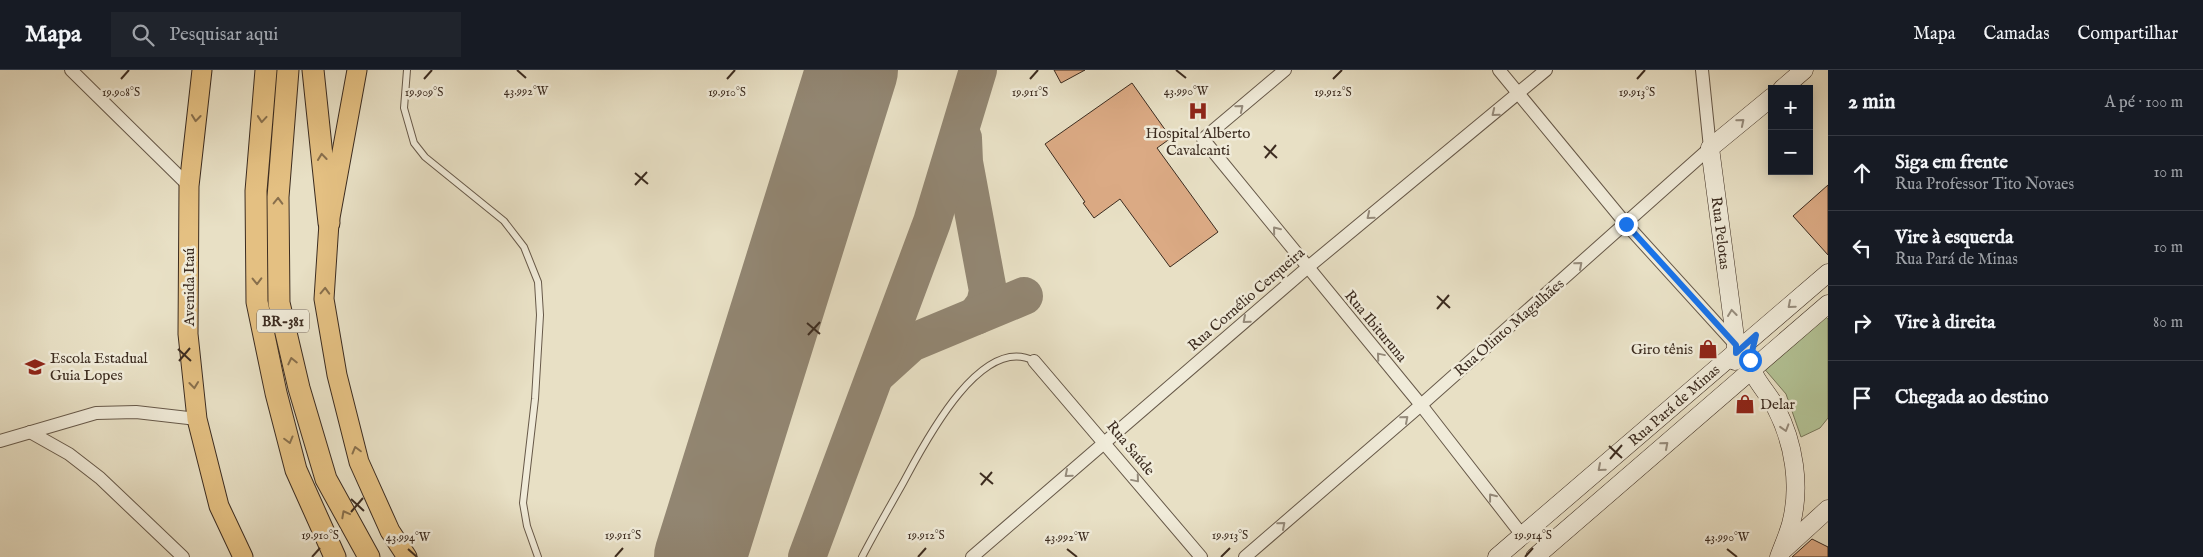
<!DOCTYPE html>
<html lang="pt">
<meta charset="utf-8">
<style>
body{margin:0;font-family:"IM FELL English",serif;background:#20242c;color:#f1f3f6}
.controls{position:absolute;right:15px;top:15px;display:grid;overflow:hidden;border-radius:0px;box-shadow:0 2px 12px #0003}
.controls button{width:45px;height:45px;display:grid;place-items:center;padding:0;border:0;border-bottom:1px solid #363941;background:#171b24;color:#f1f3f6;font:25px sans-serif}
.stop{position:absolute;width:15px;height:15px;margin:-11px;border:4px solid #1a73e8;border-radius:50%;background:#fff}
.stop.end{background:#1a73e8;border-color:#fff;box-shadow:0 1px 5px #0008}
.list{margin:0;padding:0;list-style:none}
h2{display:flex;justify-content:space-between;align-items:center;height:65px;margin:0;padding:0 20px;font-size:21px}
h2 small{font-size:16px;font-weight:400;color:#9ea1a6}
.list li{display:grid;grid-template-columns:32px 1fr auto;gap:15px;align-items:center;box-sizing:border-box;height:75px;padding:0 20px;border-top:1px solid #363941}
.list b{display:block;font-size:19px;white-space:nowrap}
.list p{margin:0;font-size:16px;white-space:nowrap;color:#9ea1a6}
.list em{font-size:16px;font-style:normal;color:#9ea1a6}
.icon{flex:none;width:28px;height:28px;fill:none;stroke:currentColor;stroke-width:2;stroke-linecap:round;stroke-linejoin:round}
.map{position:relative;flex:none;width:1828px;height:487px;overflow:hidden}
header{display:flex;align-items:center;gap:30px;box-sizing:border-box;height:70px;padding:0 25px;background:#171b24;border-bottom:1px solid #363941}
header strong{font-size:24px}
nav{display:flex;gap:28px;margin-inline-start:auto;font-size:18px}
.search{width:350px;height:45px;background:#20242c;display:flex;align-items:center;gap:12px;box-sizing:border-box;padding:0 18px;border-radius:0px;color:#9ea1a6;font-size:19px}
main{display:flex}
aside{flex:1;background:#171b24}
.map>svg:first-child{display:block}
</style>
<header>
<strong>Mapa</strong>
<div class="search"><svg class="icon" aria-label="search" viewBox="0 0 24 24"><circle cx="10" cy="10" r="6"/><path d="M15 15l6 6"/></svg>Pesquisar aqui</div>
<nav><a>Mapa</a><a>Camadas</a><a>Compartilhar</a></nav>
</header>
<main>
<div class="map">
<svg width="1828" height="487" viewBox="0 0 1828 487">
<rect width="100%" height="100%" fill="#e8e0c5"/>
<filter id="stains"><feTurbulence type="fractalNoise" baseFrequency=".004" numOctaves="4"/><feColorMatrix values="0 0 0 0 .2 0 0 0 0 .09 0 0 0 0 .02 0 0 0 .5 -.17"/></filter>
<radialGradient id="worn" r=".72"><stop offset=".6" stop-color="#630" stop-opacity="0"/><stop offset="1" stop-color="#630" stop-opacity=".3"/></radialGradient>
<polygon fill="#b3c396" stroke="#78785b" points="1826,247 1828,249 1828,348 1820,358 1801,367 1786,324 1762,296"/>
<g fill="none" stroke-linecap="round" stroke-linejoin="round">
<g stroke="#928672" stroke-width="38">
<polyline points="841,0 846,20"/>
<polyline points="963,68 964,92 988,221 985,234 976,246"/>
<polyline points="878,303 911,273 1024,226"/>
<polyline points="807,487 932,152 978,0"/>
</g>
<polyline stroke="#928672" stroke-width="92" points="700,487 852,0"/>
</g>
<g fill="#dbaa84" stroke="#3c2c20">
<polygon points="1054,0 1085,0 1061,13"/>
<polygon points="1132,13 1171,68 1157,78 1218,162 1170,197 1120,129 1094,148 1083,133 1085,132 1045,74"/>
<polygon points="1828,115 1828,185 1793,146"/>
<polygon points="1812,469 1828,477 1828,487 1792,487"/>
</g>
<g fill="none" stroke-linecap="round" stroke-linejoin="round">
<defs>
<g id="lane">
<polyline points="407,0 404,38 414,73 425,87 504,151 524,177 538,212 540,245 535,329 523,433 527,456 538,487"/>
<path d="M862,487c13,-25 27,-49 41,-74 20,-37 77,-150 131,-122"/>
</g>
<g id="street">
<polyline points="71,0 189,116"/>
<polyline points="1285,0 1203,69 1421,335 1522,465"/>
<polyline points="1499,0 1626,154 1736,275"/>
<polyline points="1034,291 1201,487"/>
<polyline points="30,362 69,384 100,408 183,487"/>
<polyline points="0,371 96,343 136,342 197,349"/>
<polyline points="972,487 1307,198 1546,0"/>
<polyline points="1245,487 1421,335 1710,78 1702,0"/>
</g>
<g id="secondary">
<polyline points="1782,19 1804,0"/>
<polyline points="1735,291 1736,275 1710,78 1772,27"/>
<path d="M1750,292c3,18 18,30 26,46 18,35 25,78 15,116 -3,11 -8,22 -12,33"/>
<polyline points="1782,481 1828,439"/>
<polyline points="1497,487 1828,203"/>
<polyline points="1535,487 1828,234"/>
</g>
<g id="primary">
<polyline points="202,0 189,116 188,264 197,349 219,436 243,487"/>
<polyline points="357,0 329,153 324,229 337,305 359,392 390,461 407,487"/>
</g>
<g id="highway">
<polyline points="266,0 256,121 257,232 276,323 296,400 335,487"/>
<polyline points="288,0 278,127 279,233 299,318 326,409 369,487"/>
<polyline points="313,0 329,153"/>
</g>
</defs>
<use href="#lane" stroke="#675949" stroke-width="8"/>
<use href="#street" stroke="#675949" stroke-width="14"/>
<use href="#secondary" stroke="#3c2c20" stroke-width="19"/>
<use href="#primary" stroke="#3c2c20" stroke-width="21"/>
<use href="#highway" stroke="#3c2c20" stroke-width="23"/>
<use href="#lane" stroke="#f0ebd9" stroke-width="6"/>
<use href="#street" stroke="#f0ebd9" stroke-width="12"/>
<use href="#secondary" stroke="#f0ebd9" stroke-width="18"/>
<use href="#primary" stroke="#e4c082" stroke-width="19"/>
<use href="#highway" stroke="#e4c082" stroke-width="21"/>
</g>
<defs><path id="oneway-chevron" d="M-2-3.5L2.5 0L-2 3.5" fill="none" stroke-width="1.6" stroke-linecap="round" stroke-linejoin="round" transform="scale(1.25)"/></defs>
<g stroke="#968c7c">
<use href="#oneway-chevron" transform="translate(1240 38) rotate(-40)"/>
<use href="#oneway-chevron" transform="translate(1495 43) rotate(141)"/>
<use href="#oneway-chevron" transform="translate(1741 52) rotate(-40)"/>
<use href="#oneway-chevron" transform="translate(1370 146) rotate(141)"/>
<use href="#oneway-chevron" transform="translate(1276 160) rotate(-129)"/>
<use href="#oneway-chevron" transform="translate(1579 195) rotate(-41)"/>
<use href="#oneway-chevron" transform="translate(1791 235) rotate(139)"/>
<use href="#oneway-chevron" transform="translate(1732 243) rotate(-97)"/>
<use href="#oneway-chevron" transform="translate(1246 250) rotate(139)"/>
<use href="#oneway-chevron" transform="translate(1380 286) rotate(-130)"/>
<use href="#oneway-chevron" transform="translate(1405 349) rotate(-41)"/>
<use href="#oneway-chevron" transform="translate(1785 358) rotate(73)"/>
<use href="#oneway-chevron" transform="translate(1665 375) rotate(-41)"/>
<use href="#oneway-chevron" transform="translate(1601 398) rotate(139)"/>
<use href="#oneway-chevron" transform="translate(1068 404) rotate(139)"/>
<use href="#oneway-chevron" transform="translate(1136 409) rotate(50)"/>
<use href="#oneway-chevron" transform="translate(1492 427) rotate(-128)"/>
<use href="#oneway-chevron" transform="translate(1282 455) rotate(-41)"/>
</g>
<g stroke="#886f4c">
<use href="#oneway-chevron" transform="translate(196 48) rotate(96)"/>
<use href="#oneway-chevron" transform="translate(262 49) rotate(95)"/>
<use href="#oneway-chevron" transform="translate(322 87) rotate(-96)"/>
<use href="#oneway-chevron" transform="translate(278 131) rotate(-89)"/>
<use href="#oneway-chevron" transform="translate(257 211) rotate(89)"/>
<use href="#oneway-chevron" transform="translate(325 221) rotate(-88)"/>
<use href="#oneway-chevron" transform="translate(292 291) rotate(-103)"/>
<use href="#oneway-chevron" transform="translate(194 315) rotate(84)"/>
<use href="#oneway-chevron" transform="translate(289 370) rotate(75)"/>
<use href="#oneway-chevron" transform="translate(356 380) rotate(-105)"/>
<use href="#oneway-chevron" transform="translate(345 444) rotate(-118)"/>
</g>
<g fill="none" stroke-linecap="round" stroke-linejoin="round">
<polyline stroke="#1a73e8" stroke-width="6" points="1626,154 1736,275 1736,283 1756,265 1750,290"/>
</g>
<path fill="none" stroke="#3c2c20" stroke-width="2" d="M517,0l9,8M1176,0l10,8M121,9l8,-9M424,9l8,-9M727,9l8,-9M1030,9l8,-9M1333,9l9,-9M1637,9l8,-9M1264,76l13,12M1265,88l11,-13M635,103l13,11M635,115l12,-13M1437,226l13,12M1437,239l12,-14M807,253l13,11M808,265l12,-13M178,279l13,12M179,291l11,-13M1609,376l13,12M1610,389l12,-14M980,403l13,11M981,415l11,-13M351,429l13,12M351,442l12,-14M408,479l9,8M1067,479l10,8M1727,479l10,8M312,487l8,-9M615,487l8,-9M918,487l8,-9M1221,487l9,-9M1525,487l8,-9"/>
<defs>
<symbol id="hospital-bare" viewBox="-9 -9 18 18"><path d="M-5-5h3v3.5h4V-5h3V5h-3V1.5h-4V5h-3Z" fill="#8f2418" stroke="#f0ebd9" stroke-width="2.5" paint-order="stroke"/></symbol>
<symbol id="shop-bare" viewBox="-9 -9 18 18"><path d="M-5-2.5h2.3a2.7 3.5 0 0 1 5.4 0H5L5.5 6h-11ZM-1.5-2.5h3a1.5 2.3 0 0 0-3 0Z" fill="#8f2418" stroke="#f0ebd9" stroke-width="2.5" paint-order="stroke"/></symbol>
<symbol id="school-bare" viewBox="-9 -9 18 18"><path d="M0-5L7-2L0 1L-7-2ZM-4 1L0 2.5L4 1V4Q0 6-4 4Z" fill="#8f2418" stroke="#f0ebd9" stroke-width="2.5" paint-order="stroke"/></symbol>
</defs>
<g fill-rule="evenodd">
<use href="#hospital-bare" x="1184" y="27" width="28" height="28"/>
<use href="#shop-bare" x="1694" y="265" width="28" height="28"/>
<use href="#school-bare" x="21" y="283" width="28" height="28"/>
<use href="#shop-bare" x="1731" y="320" width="28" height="28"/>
</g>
<g text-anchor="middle" stroke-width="5" stroke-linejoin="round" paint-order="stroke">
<rect fill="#f0ebd9" stroke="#726558" stroke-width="1" x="257" y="239.5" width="52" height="23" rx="4"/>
<g font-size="14" font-weight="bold" fill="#3c2c20">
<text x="283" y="256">BR-381</text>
</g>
<g font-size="15" fill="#3c2c20" stroke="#f0ebd9" text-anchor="start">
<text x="1198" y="68" text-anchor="middle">Hospital Alberto<tspan x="1198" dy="17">Cavalcanti</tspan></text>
<text x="1693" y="284" text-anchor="end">Giro tênis</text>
<text x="50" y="293">Escola Estadual<tspan x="50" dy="17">Guia Lopes</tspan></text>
<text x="1760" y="339">Delar</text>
</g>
<g font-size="15" fill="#3c2c20" stroke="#f0ebd9">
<text transform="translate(1721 163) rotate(83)" y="5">Rua Pelotas</text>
<text transform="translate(189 217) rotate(-90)" y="5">Avenida Itaú</text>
<text transform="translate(1246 229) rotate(-41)" y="5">Rua Cornélio Cerqueira</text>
<text transform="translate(1376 256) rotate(50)" y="5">Rua Ibituruna</text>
<text transform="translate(1509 257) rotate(-41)" y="5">Rua Olinto Magalhães</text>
<text transform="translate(1674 335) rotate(-41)" y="5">Rua Pará de Minas</text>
<text transform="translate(1131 378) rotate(50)" y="5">Rua Saúde</text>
</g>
</g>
<g font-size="12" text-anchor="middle" fill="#3c2c20" stroke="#f0ebd9" stroke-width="5" stroke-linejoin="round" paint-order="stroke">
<text x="526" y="25">43.992°W</text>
<text x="1186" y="25">43.990°W</text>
<text x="121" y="26">19.908°S</text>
<text x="424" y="26">19.909°S</text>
<text x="727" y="26">19.910°S</text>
<text x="1030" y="26">19.911°S</text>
<text x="1333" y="26">19.912°S</text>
<text x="1637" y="26">19.913°S</text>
<text x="320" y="469">19.910°S</text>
<text x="623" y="469">19.911°S</text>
<text x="926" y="469">19.912°S</text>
<text x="1230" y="469">19.913°S</text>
<text x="1533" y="469">19.914°S</text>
<text x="408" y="471">43.994°W</text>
<text x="1067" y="471">43.992°W</text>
<text x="1727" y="471">43.990°W</text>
</g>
<rect width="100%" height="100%" filter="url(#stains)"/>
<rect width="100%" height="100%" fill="url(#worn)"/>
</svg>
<div class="controls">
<button>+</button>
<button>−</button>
</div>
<div class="stop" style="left:1750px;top:290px"></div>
<div class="stop end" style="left:1626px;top:154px"></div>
</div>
<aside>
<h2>2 min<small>A pé · 100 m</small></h2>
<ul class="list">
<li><svg class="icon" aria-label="ahead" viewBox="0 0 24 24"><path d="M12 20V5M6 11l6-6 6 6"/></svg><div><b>Siga em frente</b><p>Rua Professor Tito Novaes</p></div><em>10 m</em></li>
<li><svg class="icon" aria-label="left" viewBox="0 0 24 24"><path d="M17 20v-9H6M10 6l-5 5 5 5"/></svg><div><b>Vire à esquerda</b><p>Rua Pará de Minas</p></div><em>10 m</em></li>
<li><svg class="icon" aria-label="right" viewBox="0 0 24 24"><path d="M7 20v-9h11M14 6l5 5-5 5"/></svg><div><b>Vire à direita</b></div><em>80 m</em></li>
<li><svg class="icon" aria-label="arrive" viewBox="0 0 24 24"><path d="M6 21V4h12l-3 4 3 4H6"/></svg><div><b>Chegada ao destino</b></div></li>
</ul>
</aside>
</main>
